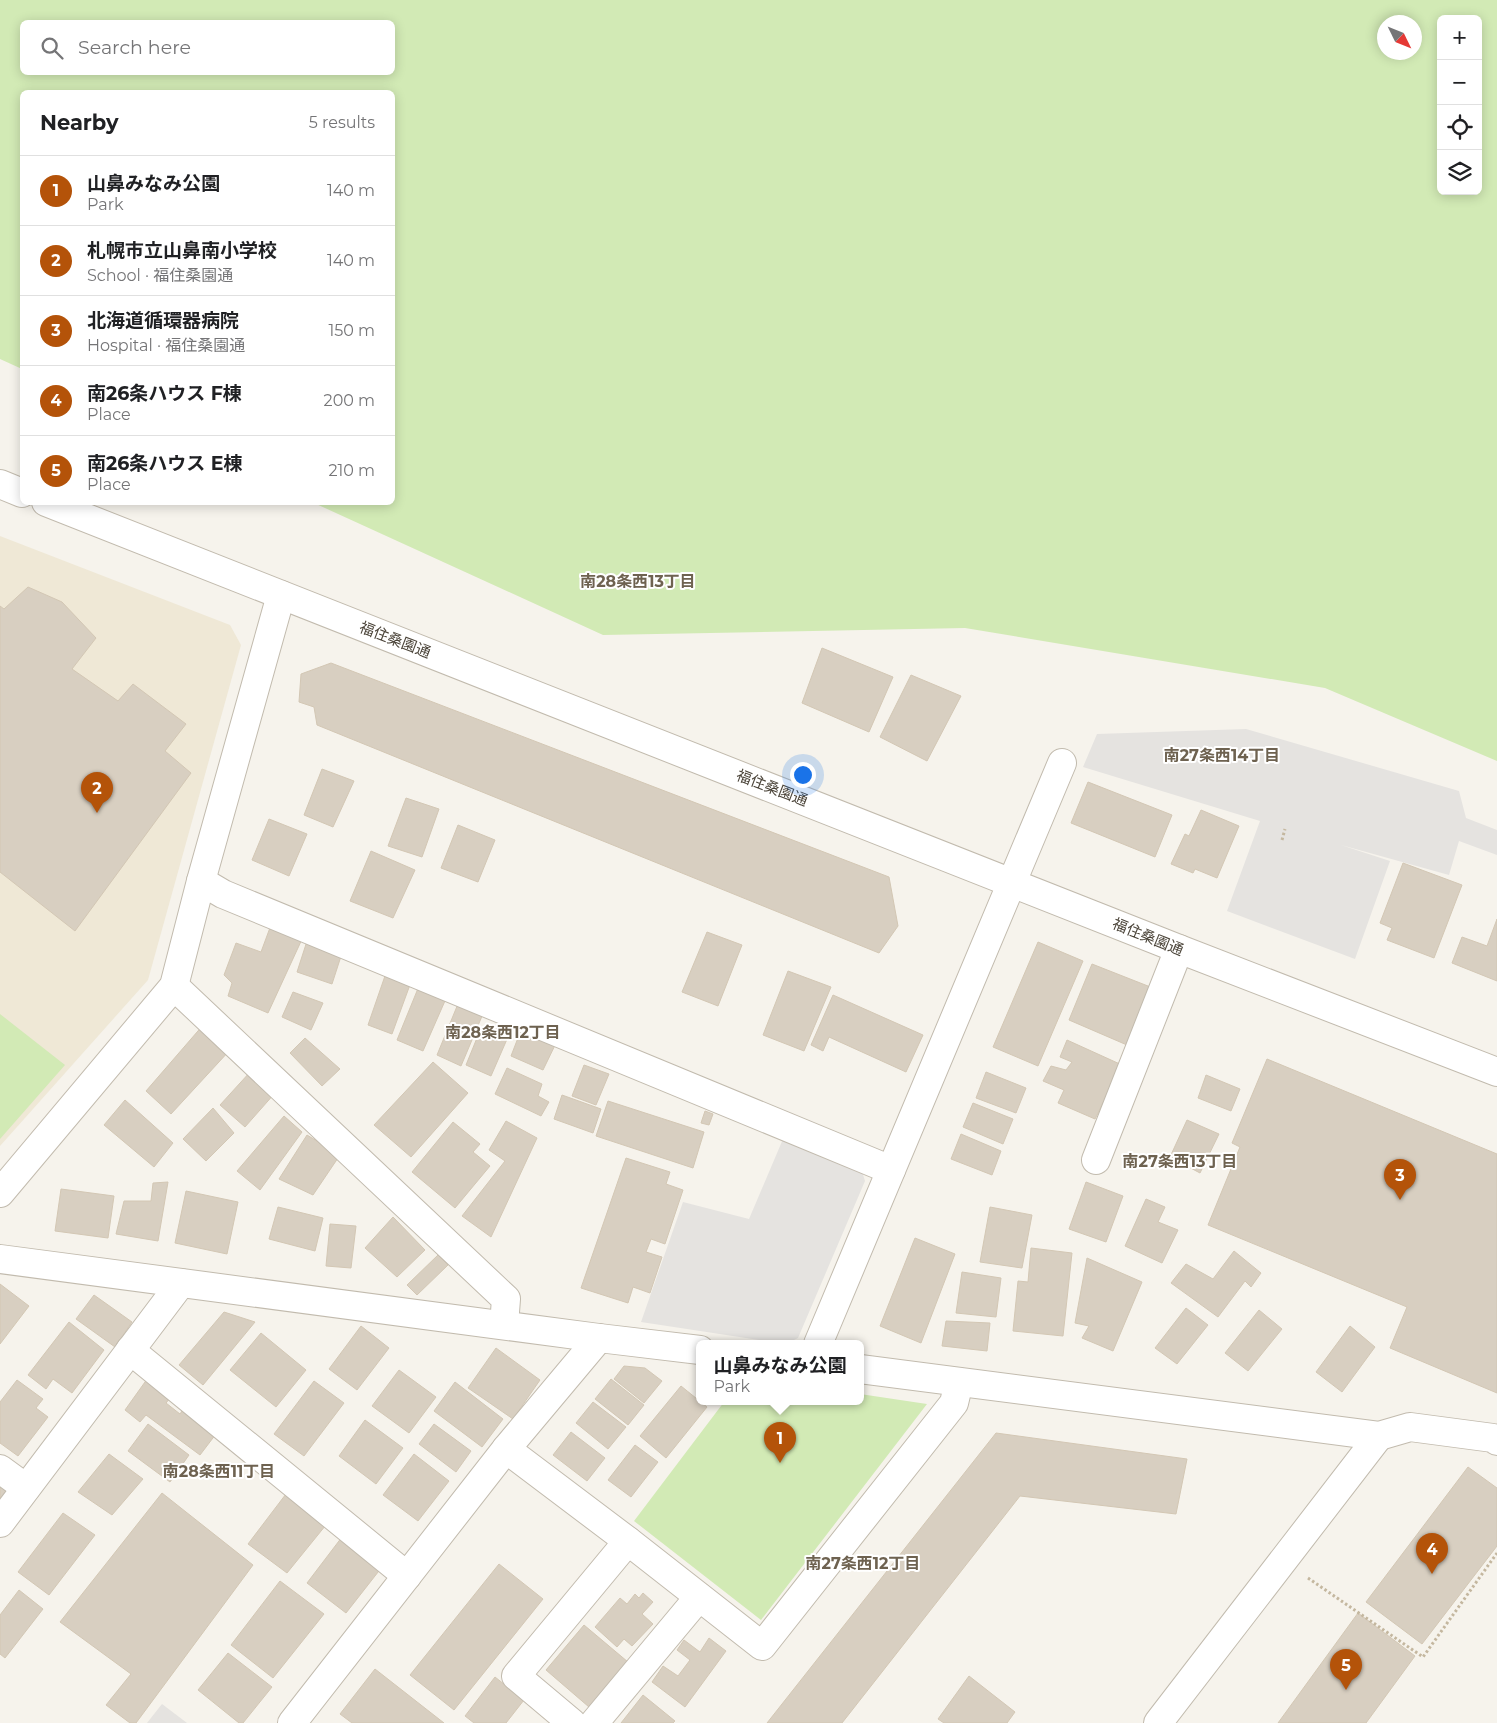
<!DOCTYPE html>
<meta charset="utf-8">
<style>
body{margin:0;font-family:Montserrat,"Noto Sans JP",sans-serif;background:#f2f2f2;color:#202124}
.controls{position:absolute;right:15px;top:15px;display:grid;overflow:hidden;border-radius:8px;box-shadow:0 2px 12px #0003}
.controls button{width:45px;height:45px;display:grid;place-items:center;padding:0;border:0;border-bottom:1px solid #e0e0e0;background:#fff;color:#202124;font:25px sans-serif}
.compass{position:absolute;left:1377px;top:15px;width:45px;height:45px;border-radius:50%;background:#fff;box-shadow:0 2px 12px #0003;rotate:133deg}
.you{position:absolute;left:802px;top:774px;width:18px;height:18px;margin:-12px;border:4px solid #fff;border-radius:50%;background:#1a73e8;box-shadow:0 0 0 8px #1a73e833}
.badge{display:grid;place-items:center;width:32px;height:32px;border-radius:50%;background:#b45309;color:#fff;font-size:16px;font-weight:700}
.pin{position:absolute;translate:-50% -41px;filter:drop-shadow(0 1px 2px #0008)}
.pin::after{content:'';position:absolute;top:26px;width:18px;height:15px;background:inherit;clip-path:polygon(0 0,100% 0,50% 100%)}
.popup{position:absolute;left:696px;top:1340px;width:168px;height:65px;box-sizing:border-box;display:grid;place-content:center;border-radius:8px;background:#fff;filter:drop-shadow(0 1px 4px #0005);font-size:16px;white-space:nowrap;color:#757577}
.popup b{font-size:19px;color:#202124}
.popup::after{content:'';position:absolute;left:50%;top:100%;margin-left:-10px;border:10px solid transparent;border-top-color:#fff}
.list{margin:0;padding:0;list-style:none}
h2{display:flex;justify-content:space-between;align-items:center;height:65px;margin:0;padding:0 20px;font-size:21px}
h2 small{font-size:16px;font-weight:400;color:#757577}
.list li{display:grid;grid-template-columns:32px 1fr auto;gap:15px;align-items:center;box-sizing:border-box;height:70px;padding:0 20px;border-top:1px solid #e0e0e0}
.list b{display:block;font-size:19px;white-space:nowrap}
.list p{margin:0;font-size:16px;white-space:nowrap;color:#757577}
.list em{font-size:16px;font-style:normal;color:#757577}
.icon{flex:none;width:28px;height:28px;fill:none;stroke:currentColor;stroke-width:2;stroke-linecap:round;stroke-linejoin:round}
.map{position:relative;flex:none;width:1497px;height:1723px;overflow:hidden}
.search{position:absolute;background:#fff;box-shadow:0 2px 12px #0003;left:20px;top:20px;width:375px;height:55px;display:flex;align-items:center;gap:12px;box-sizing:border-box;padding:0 18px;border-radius:8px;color:#757577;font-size:19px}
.panel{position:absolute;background:#fff;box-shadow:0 2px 12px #0003;left:20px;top:90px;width:375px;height:415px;border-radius:8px}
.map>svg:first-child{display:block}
</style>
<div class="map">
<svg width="1497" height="1723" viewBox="0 0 1497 1723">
<rect width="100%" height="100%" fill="#f6f3ec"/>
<polygon fill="#efe8d6" points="0,536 230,625 241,645 148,980 0,1146"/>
<g fill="#d2eab5" fill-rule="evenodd">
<path d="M0,0h1497v761l-172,-73 -360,-60 -362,7 -289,-132 78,-1v-410h-370v277l-22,-10zM1441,19h37v172h-37zM22,22h370v50h-370zM1384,22h30v30h-30z"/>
<polygon points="0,1014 65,1065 0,1139"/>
<polygon points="860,1394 927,1404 761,1620 634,1521 724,1402 860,1402"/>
</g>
<g fill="#e5e3e0">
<polygon points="1246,729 1459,791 1466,818 1497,830 1497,855 1459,841 1449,875 1341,845 1390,861 1355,959 1227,911 1260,821 1083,767 1097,734"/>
<polygon points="783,1139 861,1168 865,1181 798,1338 786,1344 641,1322 683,1202 749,1219"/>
<polygon points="162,1704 187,1723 147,1723"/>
</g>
<g fill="#d8cfc1" stroke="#d3c7b4">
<polygon points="28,587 62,602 96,638 72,669 118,701 133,684 186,724 165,751 191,773 75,931 0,872 0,606 4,609"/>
<polygon points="822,648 893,677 869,732 802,703"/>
<polygon points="331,663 889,877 898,926 879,953 317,725 314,707 299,702 301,674"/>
<polygon points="911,675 961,696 927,761 880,737"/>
<polygon points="322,769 354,781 333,827 304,815"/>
<polygon points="1088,782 1172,815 1155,857 1071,823"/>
<polygon points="406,798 439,809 422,857 388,846"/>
<polygon points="1201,810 1239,826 1217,878 1195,869 1193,873 1171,864 1185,834 1189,836"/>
<polygon points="269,819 307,834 289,876 252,860"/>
<polygon points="458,825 495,840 478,882 441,868"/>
<polygon points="371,851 415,870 393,918 350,901"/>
<polygon points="1403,863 1462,885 1434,958 1387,940 1392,928 1380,923"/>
<polygon points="1497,919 1497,981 1452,963 1462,937 1487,946"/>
<polygon points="271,925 303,937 268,1013 228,996 232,983 224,975 236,943 261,952"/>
<polygon points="707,932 742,945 718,1006 682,992"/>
<polygon points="308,938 343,950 332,984 297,972"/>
<polygon points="1038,942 1083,961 1038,1066 993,1047"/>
<polygon points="1092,964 1153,988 1127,1045 1069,1020"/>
<polygon points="788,971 831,987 804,1051 763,1035"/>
<polygon points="386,973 411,982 392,1034 368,1025"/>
<polygon points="419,986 448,994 423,1051 397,1040"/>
<polygon points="293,992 323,1003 311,1030 282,1017"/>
<polygon points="833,995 923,1035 906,1072 829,1037 823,1051 811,1045"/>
<polygon points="460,999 485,1009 461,1066 437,1055"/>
<polygon points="204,1024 230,1050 171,1114 146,1091"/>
<polygon points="498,1025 511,1030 491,1076 466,1065 479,1033 492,1039"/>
<polygon points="523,1025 558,1039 543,1070 511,1056"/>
<polygon points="305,1038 340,1069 322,1086 290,1053"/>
<polygon points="1067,1040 1122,1065 1095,1119 1058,1103 1064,1090 1043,1081 1051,1066 1066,1070 1072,1062 1060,1057"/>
<polygon points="1267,1059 1497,1154 1497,1393 1390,1348 1407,1307 1208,1225 1240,1147 1232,1143"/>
<polygon points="433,1062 468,1093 411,1157 374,1125"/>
<polygon points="584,1065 609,1074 596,1105 572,1096"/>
<polygon points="507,1068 542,1084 538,1096 549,1102 541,1116 495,1094"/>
<polygon points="251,1071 275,1093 245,1127 220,1105"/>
<polygon points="986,1072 1026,1088 1016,1113 976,1098"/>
<polygon points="1206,1075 1240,1089 1231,1111 1198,1098"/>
<polygon points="562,1095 601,1109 593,1133 554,1119"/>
<polygon points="125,1100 173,1143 154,1167 104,1125"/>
<polygon points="608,1101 704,1132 693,1168 596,1136"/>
<polygon points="973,1103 1013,1119 1003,1144 963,1127"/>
<polygon points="213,1108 234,1133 206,1161 183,1139"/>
<polygon points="705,1111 713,1114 709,1125 701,1123"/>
<polygon points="284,1116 302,1132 260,1190 237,1171"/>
<polygon points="1187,1120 1219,1134 1200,1173 1170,1157"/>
<polygon points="506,1121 537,1138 491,1237 462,1216 505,1161 489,1150"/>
<polygon points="453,1122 480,1144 473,1152 490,1166 455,1208 412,1172"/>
<polygon points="961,1134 1001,1151 992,1175 951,1159"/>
<polygon points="307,1135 340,1155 313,1195 279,1179"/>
<polygon points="626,1158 670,1172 666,1184 683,1190 665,1244 651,1239 646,1252 662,1257 650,1293 633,1287 628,1303 581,1288"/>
<polygon points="168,1182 158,1241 116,1234 124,1201 151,1201 153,1183"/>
<polygon points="1086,1182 1123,1196 1106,1242 1069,1229"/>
<polygon points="61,1189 114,1196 108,1238 55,1231"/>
<polygon points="186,1191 238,1202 227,1254 175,1243"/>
<polygon points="1146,1199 1165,1207 1158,1222 1178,1230 1162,1263 1125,1246"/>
<polygon points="278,1207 323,1218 315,1251 269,1239"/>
<polygon points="990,1207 1032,1215 1022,1268 980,1262"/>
<polygon points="393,1217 425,1250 397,1277 365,1248"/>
<polygon points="330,1224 356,1226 351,1268 326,1266"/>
<polygon points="915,1238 955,1254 921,1343 880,1326"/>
<polygon points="1031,1248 1072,1253 1063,1336 1013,1331 1018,1281 1028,1282"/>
<polygon points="1234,1251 1261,1273 1251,1287 1245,1281 1218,1317 1171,1283 1186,1264 1213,1279"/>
<polygon points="438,1255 448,1265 417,1295 407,1285"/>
<polygon points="1087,1258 1142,1282 1113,1351 1082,1338 1089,1326 1075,1323"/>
<polygon points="962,1272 1001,1278 996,1317 956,1313"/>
<polygon points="0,1284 29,1306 0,1344"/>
<polygon points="94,1295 132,1322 115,1347 76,1319"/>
<polygon points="1186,1308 1208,1325 1177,1364 1155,1348"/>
<polygon points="1259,1310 1282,1329 1248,1371 1225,1353"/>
<polygon points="224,1312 255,1322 203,1385 179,1365"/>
<polygon points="946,1321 990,1323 987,1351 942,1346"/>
<polygon points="69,1322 104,1350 72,1393 53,1379 46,1389 28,1375"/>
<polygon points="361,1326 389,1348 357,1390 329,1369"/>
<polygon points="1350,1326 1375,1347 1342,1392 1316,1372"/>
<polygon points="261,1333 306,1370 276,1407 230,1370"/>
<polygon points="496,1348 540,1380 513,1419 468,1388"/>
<polygon points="624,1366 645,1368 662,1381 644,1403 614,1379"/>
<polygon points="399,1370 436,1397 409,1433 372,1406"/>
<polygon points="150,1375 174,1393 166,1403 180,1414 186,1405 219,1430 200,1455 146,1415 140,1422 125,1410"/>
<polygon points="611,1379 644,1405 628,1425 595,1399"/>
<polygon points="17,1380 43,1399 36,1408 48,1417 18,1456 0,1443 0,1402"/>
<polygon points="314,1381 344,1403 304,1456 274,1434"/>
<polygon points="455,1382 503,1419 482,1447 434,1411"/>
<polygon points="681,1386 707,1407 666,1458 640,1436"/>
<polygon points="593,1402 626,1427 608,1449 576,1423"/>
<polygon points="365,1420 403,1448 376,1484 339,1456"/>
<polygon points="148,1424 189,1455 170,1482 128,1451"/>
<polygon points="434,1424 471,1451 456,1472 419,1444"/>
<polygon points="571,1432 605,1458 587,1481 553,1455"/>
<polygon points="996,1433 1187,1459 1176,1514 1020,1496 842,1723 767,1723"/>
<polygon points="635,1445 658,1462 631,1497 608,1480"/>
<polygon points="109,1454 143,1479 112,1515 78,1492"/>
<polygon points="414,1454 449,1481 418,1521 383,1495"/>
<polygon points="1468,1467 1497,1488 1497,1546 1422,1644 1366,1602"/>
<polygon points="0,1474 11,1495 0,1509"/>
<polygon points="289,1490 330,1520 287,1573 248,1544"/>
<polygon points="162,1493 253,1565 136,1723 130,1723 106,1705 131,1674 60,1622"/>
<polygon points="63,1513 95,1535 49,1595 18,1572"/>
<polygon points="342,1537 382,1567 346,1613 307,1583"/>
<polygon points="499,1564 543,1599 454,1710 410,1675"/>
<polygon points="280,1581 324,1614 273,1678 231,1645"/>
<polygon points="19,1590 43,1609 5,1658 0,1654 0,1615"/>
<polygon points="643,1593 653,1602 642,1614 653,1624 632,1646 624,1639 617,1647 595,1627 620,1598 627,1604 635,1594 639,1598"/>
<polygon points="1358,1613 1415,1656 1366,1723 1278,1723"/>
<polygon points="584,1625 628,1662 589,1707 546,1670"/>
<polygon points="709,1638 726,1651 685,1707 652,1682 663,1666 678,1676 690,1660 677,1650 684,1640 700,1652"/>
<polygon points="228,1653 272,1687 243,1723 239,1723 198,1690"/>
<polygon points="375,1669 444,1723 352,1723 340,1714"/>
<polygon points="969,1676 1015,1712 1007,1723 944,1723 938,1719"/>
<polygon points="495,1677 524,1700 506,1723 474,1723 465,1716"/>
<polygon points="643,1695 675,1721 673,1723 621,1723"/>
</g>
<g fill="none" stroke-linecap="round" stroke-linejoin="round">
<defs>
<g id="minor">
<polyline points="201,881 223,894 891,1170"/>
<polyline points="174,986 506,1299 504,1325"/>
<polyline points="1096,1160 1179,949"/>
<polyline points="0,1193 174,986 201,881 281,595"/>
<polyline points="0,1259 599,1338 700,1350"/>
<polyline points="818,1344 1062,763"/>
<polyline points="130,1350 407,1576"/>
<polyline points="860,1369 1379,1436 1410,1427 1493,1438 1497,1441"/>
<polyline points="506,1449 628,1541 762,1646 954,1403 959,1382"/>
<polyline points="0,1469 26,1488"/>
<polyline points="0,1523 181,1283"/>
<polyline points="292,1723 506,1449 599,1338"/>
<polyline points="572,1723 516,1676 628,1541"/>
<polyline points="594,1723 699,1597"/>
<polyline points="1158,1723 1379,1436"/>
</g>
<g id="tertiary">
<polyline points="0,484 22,493"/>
<polyline points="46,502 1179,949 1497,1072"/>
</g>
</defs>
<use href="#minor" stroke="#c2bbae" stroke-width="30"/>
<use href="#tertiary" stroke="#c2bbae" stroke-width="30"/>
<g stroke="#c4b79f" stroke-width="3" stroke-dasharray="2.5 2.5" stroke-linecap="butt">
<polyline points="1282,840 1285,829"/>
<polyline points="1308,1578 1423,1657 1497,1553"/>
</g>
<use href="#minor" stroke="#fff" stroke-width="28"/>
<use href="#tertiary" stroke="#fff" stroke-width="28"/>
</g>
<g text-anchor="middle" stroke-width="4" stroke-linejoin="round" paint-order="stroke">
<g font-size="15" fill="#4b4439" stroke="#fff">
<text transform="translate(395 640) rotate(21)" y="5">福住桑園通</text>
<text transform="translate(772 788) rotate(21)" y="5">福住桑園通</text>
<text transform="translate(1148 937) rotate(22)" y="5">福住桑園通</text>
</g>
<g font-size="16" font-weight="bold" fill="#6e6250" stroke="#fff">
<text x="638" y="587">南28条西13丁目</text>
<text x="1222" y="761">南27条西14丁目</text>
<text x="503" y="1038">南28条西12丁目</text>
<text x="1180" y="1167">南27条西13丁目</text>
<text x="219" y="1477">南28条西11丁目</text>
<text x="863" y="1569">南27条西12丁目</text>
</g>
</g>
</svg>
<div class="controls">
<button>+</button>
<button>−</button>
<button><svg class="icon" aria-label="locate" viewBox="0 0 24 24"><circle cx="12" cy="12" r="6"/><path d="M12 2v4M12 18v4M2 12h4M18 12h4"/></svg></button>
<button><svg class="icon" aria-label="layers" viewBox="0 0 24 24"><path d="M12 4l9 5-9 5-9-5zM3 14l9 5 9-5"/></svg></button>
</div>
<svg class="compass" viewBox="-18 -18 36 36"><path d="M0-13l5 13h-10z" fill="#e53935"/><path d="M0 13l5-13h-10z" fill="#757577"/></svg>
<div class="you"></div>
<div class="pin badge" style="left:780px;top:1463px">1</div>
<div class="popup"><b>山鼻みなみ公園</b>Park</div>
<div class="pin badge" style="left:97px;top:813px">2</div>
<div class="pin badge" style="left:1400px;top:1200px">3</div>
<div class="pin badge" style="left:1432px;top:1574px">4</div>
<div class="pin badge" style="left:1346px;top:1690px">5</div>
<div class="search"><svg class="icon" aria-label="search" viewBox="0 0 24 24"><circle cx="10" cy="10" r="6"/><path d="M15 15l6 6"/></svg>Search here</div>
<section class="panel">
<h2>Nearby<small>5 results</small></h2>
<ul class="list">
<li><span class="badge">1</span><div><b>山鼻みなみ公園</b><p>Park</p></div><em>140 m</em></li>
<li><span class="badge">2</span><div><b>札幌市立山鼻南小学校</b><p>School · 福住桑園通</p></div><em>140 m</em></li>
<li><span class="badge">3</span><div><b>北海道循環器病院</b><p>Hospital · 福住桑園通</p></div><em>150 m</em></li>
<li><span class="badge">4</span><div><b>南26条ハウス F棟</b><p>Place</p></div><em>200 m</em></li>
<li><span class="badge">5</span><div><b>南26条ハウス E棟</b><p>Place</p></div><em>210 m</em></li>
</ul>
</section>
</div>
